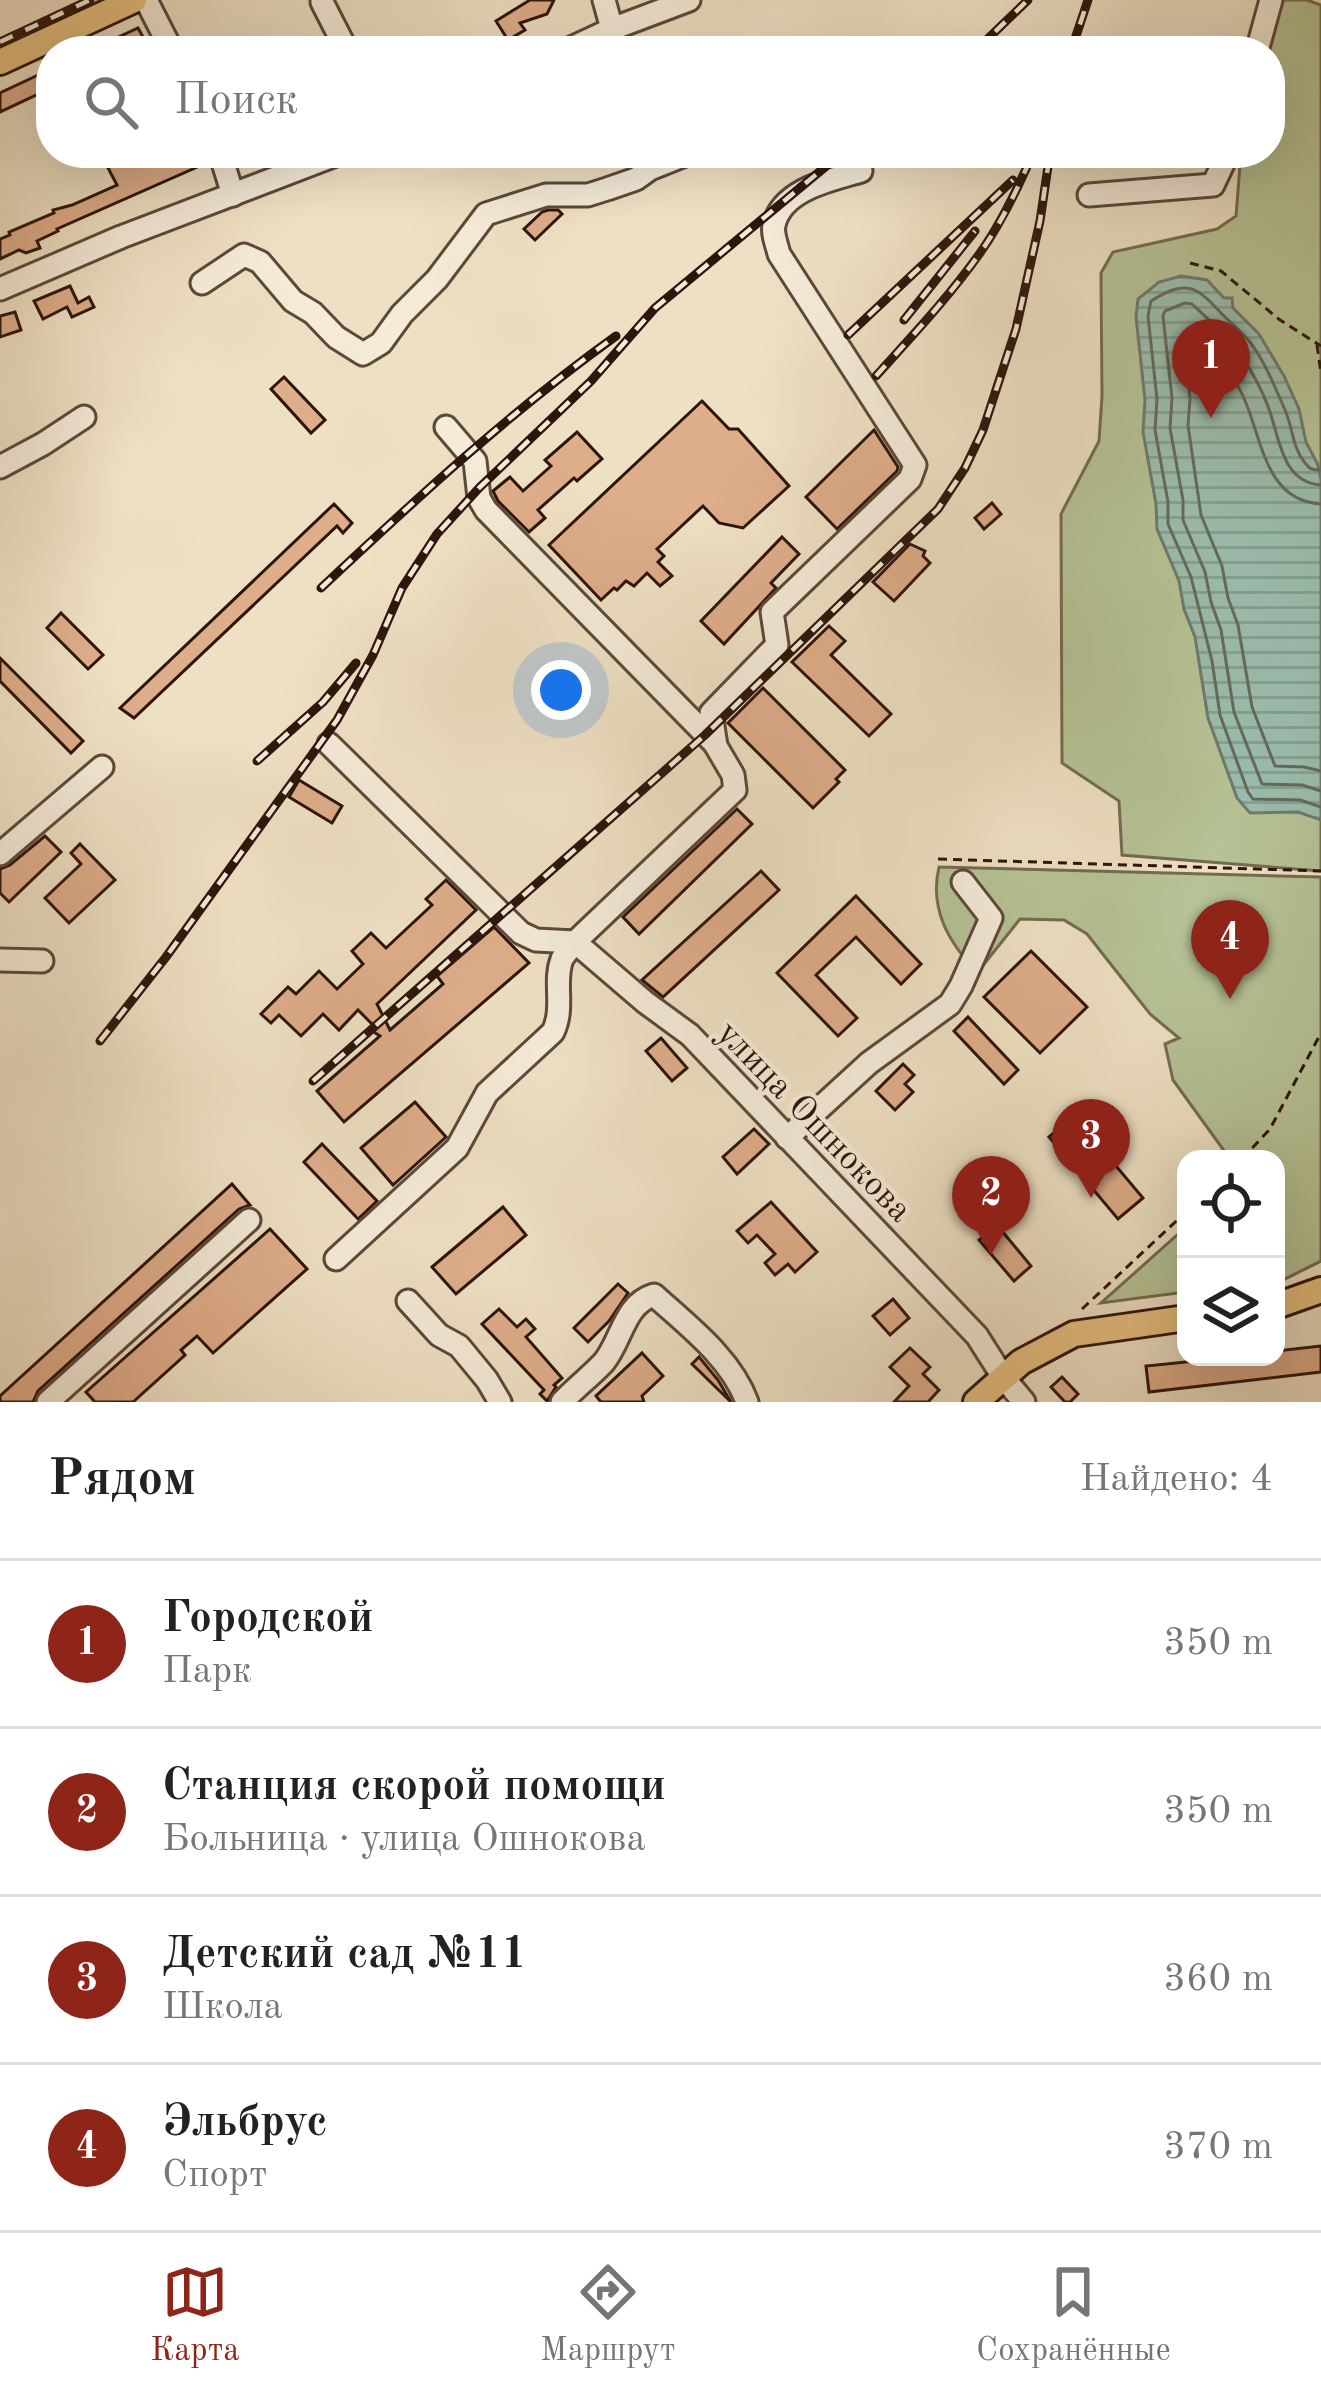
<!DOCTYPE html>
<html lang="ru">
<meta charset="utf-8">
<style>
body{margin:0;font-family:"Old Standard TT",serif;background:#f6f6f6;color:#222}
.controls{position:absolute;right:36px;bottom:36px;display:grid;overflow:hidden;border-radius:24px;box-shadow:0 12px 48px #0002}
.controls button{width:108px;height:108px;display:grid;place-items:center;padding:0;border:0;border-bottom:3px solid #e0e0e0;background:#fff;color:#222;font:60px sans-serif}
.you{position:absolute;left:561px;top:690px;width:42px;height:42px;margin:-30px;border:9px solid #fff;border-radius:50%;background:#1a73e8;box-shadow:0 0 0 18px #1a73e833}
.badge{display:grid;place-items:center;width:78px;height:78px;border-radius:50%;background:#8f2418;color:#fff;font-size:39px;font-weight:700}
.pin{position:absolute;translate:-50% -99px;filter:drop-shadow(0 3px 6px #0008)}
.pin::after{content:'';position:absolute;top:63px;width:42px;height:36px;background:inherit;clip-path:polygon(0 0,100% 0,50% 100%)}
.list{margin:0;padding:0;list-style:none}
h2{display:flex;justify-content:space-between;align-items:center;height:156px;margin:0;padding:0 48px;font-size:51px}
h2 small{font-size:39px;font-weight:400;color:#767676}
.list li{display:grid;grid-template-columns:78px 1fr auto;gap:36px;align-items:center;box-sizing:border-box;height:168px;padding:0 48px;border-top:3px solid #e0e0e0}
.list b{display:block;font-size:45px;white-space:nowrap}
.list p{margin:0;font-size:39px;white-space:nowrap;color:#767676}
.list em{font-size:39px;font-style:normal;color:#767676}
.icon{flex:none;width:66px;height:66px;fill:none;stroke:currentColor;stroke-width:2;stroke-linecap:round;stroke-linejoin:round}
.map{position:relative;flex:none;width:1321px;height:1402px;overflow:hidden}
.search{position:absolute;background:#fff;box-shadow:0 12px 48px #0002;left:36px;right:36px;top:36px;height:132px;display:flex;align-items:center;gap:30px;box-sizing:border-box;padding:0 42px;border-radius:48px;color:#767676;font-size:45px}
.sheet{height:828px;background:#fff}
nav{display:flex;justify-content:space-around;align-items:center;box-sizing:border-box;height:168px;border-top:3px solid #e0e0e0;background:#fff;font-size:33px;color:#767676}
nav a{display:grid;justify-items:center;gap:6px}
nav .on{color:#8f2418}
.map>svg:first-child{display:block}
</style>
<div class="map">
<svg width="1321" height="1402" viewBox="0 0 1321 1402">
<defs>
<pattern id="water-rules" width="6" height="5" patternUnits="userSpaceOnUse" patternTransform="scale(3)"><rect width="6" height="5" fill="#9bbeae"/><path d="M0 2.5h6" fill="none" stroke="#86a294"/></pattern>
</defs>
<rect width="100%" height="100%" fill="#eee0c4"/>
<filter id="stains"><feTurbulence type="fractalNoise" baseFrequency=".00167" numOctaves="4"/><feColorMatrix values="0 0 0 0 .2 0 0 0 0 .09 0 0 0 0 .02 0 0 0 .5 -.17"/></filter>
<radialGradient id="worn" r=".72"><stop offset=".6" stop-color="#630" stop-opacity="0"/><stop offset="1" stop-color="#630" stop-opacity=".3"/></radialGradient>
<g fill="#b6c396" stroke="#726c50" stroke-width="3">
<polygon points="1277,0 1307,0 1321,5 1321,871 1122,855 1119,801 1062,763 1061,514 1099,441 1102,396 1101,273 1113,252 1217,229 1236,216 1241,153 1270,153 1270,51 1262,51"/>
<path d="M939,867l382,10v384l-36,18 -9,1v-121h-46l-57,-79 -8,-36 14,-6 -29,-24 -63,-80 -23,-14 -44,-1 -43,54c-28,-31 -48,-63 -38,-106z"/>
<polygon points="1186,1227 1186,1292 1101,1303"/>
</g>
<polygon fill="url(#water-rules)" stroke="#6f7a6d" stroke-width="3" points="1181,276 1207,280 1224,298 1232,298 1233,308 1259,334 1284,376 1299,409 1306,442 1318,465 1321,480 1321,820 1298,812 1250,813 1237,798 1208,718 1195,637 1184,609 1179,581 1157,529 1156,504 1143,432 1145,400 1136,317 1138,299 1159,282"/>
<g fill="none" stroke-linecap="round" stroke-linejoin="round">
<g stroke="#646a5c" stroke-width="3">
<path d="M1321,470c-10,-1 -9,1 -16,-7 -13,-16 -12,-35 -20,-53 -10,-23 -20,-48 -35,-68 -8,-10 -18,-18 -27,-27 -26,-28 -35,-37 -72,-14l-3,15 9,83 -2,31 13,72v22l23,53 21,84 8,54 28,77 5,7 47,1 21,7"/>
<path d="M1321,485c-34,-2 -40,-36 -48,-63 -6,-23 -20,-50 -34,-69 -13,-18 -31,-34 -47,-49l-7,-1 -20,8 -2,5 9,82 -2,30 13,72v20l22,52 6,30 10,28 13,82 28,72 40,1 19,6"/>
<path d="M1321,504c-58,-3 -59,-70 -79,-110 -12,-24 -29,-41 -47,-61l-8,-1 -2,5 5,62 -2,26 13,90 21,51 6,32 10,27 14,82 23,59 29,1 17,4"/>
</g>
</g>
<g fill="#dead8a" stroke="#2d150b" stroke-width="3">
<polygon points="530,0 554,0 547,14 520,23 525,30 508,40 496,21"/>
<polygon points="138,28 148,46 138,51 113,51 108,42"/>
<polygon points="51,69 51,88 0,112 0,93"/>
<polygon points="150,153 174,153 175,157 184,153 199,153 204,164 57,229 58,231 37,241 40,248 26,253 19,250 0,259 0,239 10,235 9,232 54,213 53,210 72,205 117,185 108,168 126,159 128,164"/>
<polygon points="548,210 558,210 562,214 535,240 524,229 542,212"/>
<polygon points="70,286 78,303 89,297 94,307 72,317 67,307 43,319 34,301"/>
<polygon points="15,312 21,330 0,337 0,316"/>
<polygon points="284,377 325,420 311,433 271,389"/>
<polygon points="702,401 729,429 738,429 789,486 743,528 719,523 703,506 657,549 664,556 658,562 672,576 660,586 647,573 634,586 626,581 617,590 614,588 601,600 549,545"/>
<polygon points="874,430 898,467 897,471 837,529 806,497"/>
<polygon points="577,432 602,459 577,481 574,478 538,510 545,518 529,532 498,501 493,491 510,477 523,491 551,466 545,460"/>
<polygon points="992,503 1001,514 984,529 975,518"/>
<polygon points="334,504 352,523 343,533 337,526 134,718 120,708"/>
<polygon points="782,537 799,554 771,583 776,588 724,644 701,621"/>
<polygon points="910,544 925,551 923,556 930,563 894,601 873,582"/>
<polygon points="61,613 103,655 88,669 47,628"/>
<polygon points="829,626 845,641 831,655 891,714 869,736 792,662"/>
<polygon points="0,658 83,741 71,753 0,681"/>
<polygon points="763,688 845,770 836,779 839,782 813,808 728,723"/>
<polygon points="299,780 342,806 332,823 289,797"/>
<polygon points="737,809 752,824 639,934 623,917"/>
<polygon points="45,836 61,852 9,902 0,893 0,869 10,865"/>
<polygon points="80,844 115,880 69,923 45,898 81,864 71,853"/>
<polygon points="761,871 779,890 663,997 642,980"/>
<polygon points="446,880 476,910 377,1004 390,1030 443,984 437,976 494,927 529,963 344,1122 317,1091 380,1036 372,1031 376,1028 358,1010 339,1030 323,1014 301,1036 279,1015 271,1023 261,1014 288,987 296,994 319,971 337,989 363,964 352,951 371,933 386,948 432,905 426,899"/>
<polygon points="856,896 921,964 901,984 856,937 816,975 857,1018 838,1036 777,973"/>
<polygon points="1031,951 1087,1007 1040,1053 984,997"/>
<polygon points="968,1017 1018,1070 1004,1084 954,1031"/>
<polygon points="661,1038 687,1068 672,1081 646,1051"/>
<polygon points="903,1064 914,1075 905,1084 913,1092 895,1110 876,1091"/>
<polygon points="415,1102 446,1137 393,1185 361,1148"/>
<polygon points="1074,1116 1143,1198 1118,1219 1049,1137"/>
<polygon points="754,1129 769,1144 737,1174 723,1157"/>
<polygon points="322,1144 377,1201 358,1219 304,1162"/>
<polygon points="232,1184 250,1205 239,1209 38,1391 33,1402 0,1402 0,1396"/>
<polygon points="771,1202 817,1252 795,1272 788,1264 775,1275 765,1263 775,1254 757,1235 748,1243 737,1231"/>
<polygon points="503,1207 526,1235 456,1294 432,1267"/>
<polygon points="997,1225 1031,1266 1014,1281 979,1240"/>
<polygon points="270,1229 307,1269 213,1353 197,1336 181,1350 185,1355 133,1402 95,1402 86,1392"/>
<polygon points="618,1284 628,1293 609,1321 588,1342 574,1328"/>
<polygon points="893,1299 909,1318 890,1335 873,1316"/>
<polygon points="499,1309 517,1327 526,1319 535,1329 526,1337 562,1378 554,1385 556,1387 547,1401 540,1394 544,1390 482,1324"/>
<polygon points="1321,1346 1321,1372 1149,1392 1146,1366 1235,1357 1276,1357 1276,1351"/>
<polygon points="910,1348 930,1367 923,1374 939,1390 928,1402 894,1402 909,1386 890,1367"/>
<polygon points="642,1353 663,1376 642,1396 644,1402 601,1402 596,1396"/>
<polygon points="699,1357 718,1380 731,1402 692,1364"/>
<polygon points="1062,1377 1078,1394 1070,1402 1065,1402 1051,1387"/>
</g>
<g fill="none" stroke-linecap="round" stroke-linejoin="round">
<defs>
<g id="minor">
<polyline points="146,0 172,51"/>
<polyline points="604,0 612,29 614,51"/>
<polyline points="322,2 347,51"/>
<polyline points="565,51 612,29 689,0"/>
<polyline points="1257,51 1271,0"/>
<polyline points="220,153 233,195"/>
<path d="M861,171c-30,9 -79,18 -87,54 -2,9 3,20 5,29l136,211 -5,14 -138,133 5,33 -66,68 5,33 17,29 2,15 -160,152 70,60 45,33 287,301 26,41 21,25"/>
<polyline points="1089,195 1213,185 1228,153"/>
<polyline points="202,283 244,255 260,262 293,301 313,313 336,337 363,354 381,343 402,314 437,279 486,214 546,195 588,195 607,189 636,179 650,169 690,153"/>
<polyline points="0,289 121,237 341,153"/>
<polyline points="446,427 475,461 479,498 486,510 716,745"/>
<polyline points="0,467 43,444 84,417"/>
<polyline points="329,744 521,933 536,940 575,942"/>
<polyline points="0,854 102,767"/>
<polyline points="0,960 42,961"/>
<polyline points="787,1138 869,1063 950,1004 961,986 991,918 963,882"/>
<path d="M336,1259l121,-111 30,-55 66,-61c12,-25 0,-50 9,-73 1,-2 11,-15 13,-17"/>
<polyline points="408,1301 439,1335 459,1346 487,1380 500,1402"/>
<polyline points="48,1402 249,1220"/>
<path d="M562,1402c13,-14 29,-26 42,-40 18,-22 20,-58 50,-67 34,31 77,63 93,107"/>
</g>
<g id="major">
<polyline points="0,62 134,0"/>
<polyline points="1276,1306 1321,1290"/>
<polyline points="976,1402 1021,1362 1074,1334 1186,1318"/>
</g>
</defs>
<use href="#minor" stroke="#5d4839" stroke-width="27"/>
<use href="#major" stroke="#2d150b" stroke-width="30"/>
<g stroke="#2d150b" stroke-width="3" stroke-dasharray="9 6" stroke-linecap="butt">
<polyline points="1190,263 1221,271 1280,320 1321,346"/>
<polyline points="1317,345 1321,373"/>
<polyline points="938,859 1321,871"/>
<polyline points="1242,1159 1270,1129 1321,1033"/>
<polyline points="1082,1309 1186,1212"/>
</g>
<use href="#minor" stroke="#f4ebd9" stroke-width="21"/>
<use href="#major" stroke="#e7c082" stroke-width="24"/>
<defs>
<g id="rail">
<polyline points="0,42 90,0"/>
<polyline points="975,51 1028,0"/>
<polyline points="1071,51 1088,0"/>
<polyline points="904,320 975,231"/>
<polyline points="848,335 1013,180"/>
<path d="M876,376c36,-40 73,-79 104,-123 22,-31 38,-65 53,-100"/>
<path d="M321,588c95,-89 189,-176 295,-252"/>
<polyline points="257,761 323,702 356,663"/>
<polyline points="100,1041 166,957 337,720 373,655 402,588 437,534 479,488 591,381 655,308 842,153"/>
<polyline points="313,1081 705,735 938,509 965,468 983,430 1016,329 1040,221 1050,153"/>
</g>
</defs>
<use href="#rail" stroke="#2d150b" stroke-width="9"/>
<use href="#rail" stroke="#f4ebd9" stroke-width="4.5" stroke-dasharray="14" stroke-linecap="butt"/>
</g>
<g text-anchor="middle" stroke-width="9" stroke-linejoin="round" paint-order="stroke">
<g font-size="36" fill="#2d150b" stroke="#f4ebd9">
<text transform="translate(816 1120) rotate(46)" y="13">улица Ошнокова</text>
</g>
</g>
<rect width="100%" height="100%" filter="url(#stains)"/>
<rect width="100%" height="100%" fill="url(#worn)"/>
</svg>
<div class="controls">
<button><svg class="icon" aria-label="locate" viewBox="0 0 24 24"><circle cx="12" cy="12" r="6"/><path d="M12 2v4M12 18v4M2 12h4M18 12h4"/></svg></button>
<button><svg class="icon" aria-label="layers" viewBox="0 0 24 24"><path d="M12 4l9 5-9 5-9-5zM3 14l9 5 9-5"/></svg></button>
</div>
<div class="you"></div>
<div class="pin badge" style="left:1211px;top:418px">1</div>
<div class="pin badge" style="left:991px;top:1255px">2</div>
<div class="pin badge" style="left:1091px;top:1198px">3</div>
<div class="pin badge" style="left:1230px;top:999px">4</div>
<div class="search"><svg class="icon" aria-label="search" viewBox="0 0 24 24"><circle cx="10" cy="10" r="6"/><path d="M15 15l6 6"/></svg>Поиск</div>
</div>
<section class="sheet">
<h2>Рядом<small>Найдено: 4</small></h2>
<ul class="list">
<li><span class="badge">1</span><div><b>Городской</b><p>Парк</p></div><em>350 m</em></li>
<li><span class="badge">2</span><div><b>Станция скорой помощи</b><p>Больница · улица Ошнокова</p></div><em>350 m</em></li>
<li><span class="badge">3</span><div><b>Детский сад №11</b><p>Школа</p></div><em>360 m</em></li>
<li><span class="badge">4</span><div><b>Эльбрус</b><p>Спорт</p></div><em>370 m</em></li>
</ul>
</section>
<nav>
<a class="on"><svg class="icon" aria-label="map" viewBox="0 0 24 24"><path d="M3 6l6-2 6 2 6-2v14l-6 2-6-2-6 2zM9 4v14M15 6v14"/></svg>Карта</a>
<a><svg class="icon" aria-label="directions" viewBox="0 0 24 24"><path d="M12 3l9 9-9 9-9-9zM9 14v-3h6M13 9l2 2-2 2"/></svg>Маршрут</a>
<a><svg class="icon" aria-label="saved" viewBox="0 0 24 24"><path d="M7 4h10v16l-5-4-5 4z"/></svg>Сохранённые</a>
</nav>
